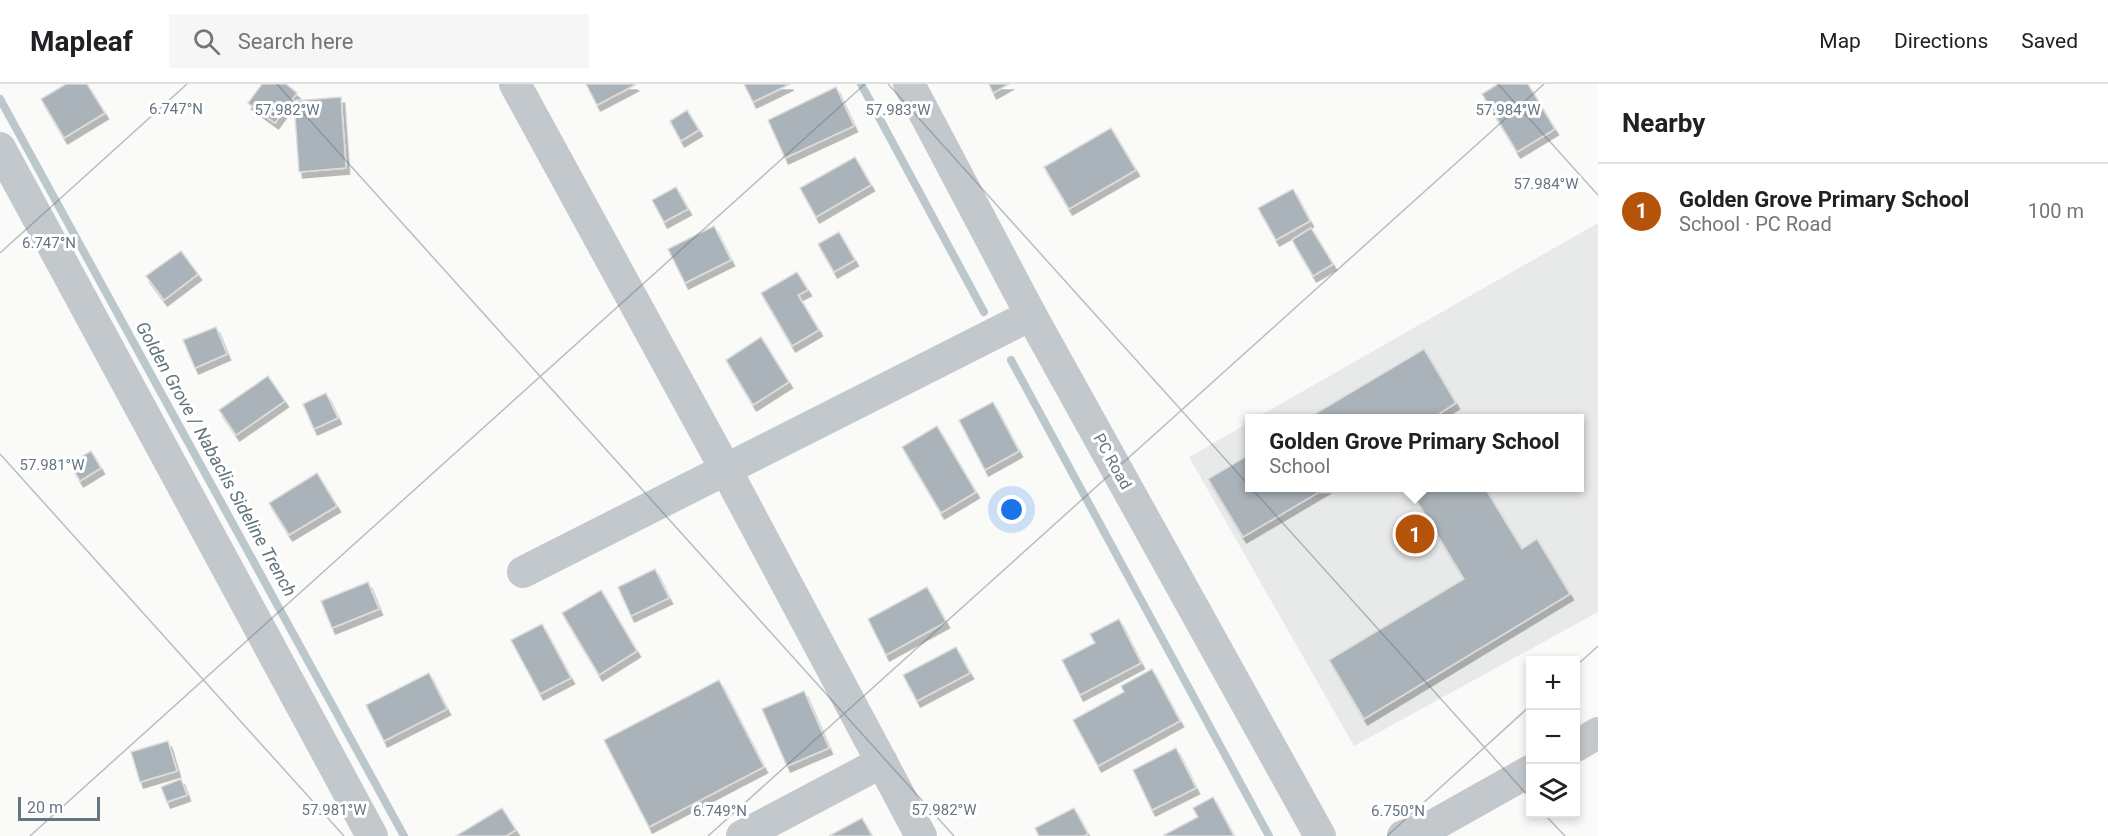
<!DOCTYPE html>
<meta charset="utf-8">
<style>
body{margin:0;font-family:Roboto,sans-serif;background:#f6f6f6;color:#202124}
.controls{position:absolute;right:18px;bottom:18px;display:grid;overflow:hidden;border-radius:0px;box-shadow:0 3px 9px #0003}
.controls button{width:54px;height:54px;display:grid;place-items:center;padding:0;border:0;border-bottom:2px solid #e0e0e0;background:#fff;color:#202124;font:30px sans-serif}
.scale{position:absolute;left:18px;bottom:15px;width:82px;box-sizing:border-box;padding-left:6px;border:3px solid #657683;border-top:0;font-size:16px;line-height:21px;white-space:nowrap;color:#657683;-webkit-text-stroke:4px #fff;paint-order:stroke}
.you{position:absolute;left:1012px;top:426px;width:21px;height:21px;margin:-15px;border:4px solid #fff;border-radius:50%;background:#1a73e8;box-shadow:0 0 0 9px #1a73e833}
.badge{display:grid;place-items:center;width:39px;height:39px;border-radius:50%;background:#b45309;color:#fff;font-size:20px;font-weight:700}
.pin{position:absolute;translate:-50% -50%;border:3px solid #fff;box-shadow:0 2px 6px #0006}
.popup{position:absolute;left:1245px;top:330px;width:339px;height:78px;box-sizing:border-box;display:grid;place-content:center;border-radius:0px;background:#fff;filter:drop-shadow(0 2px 4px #0005);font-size:20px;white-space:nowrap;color:#757577}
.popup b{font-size:22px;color:#202124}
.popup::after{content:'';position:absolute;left:50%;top:100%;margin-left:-12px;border:12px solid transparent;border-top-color:#fff}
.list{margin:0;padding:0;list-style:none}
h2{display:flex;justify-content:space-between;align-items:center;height:78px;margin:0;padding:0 24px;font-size:26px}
h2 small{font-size:20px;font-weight:400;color:#757577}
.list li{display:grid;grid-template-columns:39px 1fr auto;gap:18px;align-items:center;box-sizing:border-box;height:96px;padding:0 24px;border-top:2px solid #e0e0e0}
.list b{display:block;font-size:22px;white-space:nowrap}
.list p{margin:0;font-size:20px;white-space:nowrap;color:#757577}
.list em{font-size:20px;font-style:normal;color:#757577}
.icon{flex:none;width:33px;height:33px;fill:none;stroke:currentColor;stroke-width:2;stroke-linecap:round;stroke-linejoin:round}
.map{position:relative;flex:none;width:1598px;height:752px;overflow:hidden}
header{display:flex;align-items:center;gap:36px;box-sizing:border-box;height:84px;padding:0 30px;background:#fff;border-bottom:2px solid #e0e0e0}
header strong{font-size:28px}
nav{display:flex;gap:33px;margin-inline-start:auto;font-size:21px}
.search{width:420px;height:54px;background:#f6f6f6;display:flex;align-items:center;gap:15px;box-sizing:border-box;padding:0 21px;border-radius:0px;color:#757577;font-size:22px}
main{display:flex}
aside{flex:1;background:#fff}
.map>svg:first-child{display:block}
</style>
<header>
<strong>Mapleaf</strong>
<div class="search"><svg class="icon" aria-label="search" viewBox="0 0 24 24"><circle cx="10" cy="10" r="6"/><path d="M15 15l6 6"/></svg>Search here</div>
<nav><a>Map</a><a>Directions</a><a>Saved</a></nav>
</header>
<main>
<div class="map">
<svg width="1598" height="752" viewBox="0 0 1598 752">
<defs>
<filter id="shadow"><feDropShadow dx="3.5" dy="6" stdDeviation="0" flood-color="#0004"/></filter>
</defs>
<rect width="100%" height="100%" fill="#fafaf8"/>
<polygon fill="#e8e9e9" points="1598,139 1598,528 1354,662 1189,373 1250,338 1250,404 1580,404 1580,334 1256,334"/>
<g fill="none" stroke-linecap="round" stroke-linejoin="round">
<g stroke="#bbc7cb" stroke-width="8">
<polyline points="861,0 984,228"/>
<polyline points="0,15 404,752"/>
<polyline points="1011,276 1269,752"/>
</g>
</g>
<g fill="#aab3b9" stroke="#dcdcda" stroke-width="1.5" filter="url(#shadow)">
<polygon points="66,0 87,0 105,29 64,54 41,15"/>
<polygon points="262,0 286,0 297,9 275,39 248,19"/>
<polygon points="586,0 634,0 635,1 597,21"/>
<polygon points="744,0 790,0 753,18"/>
<polygon points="989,0 1009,0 993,9"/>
<polygon points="1498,0 1528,0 1555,45 1517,68 1482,10"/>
<polygon points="836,3 854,42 785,74 768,36"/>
<polygon points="341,13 346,84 299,88 294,17"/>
<polygon points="687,26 699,46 681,57 670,37"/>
<polygon points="1111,44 1136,86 1069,125 1044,83"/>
<polygon points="855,73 871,101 816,133 800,104"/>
<polygon points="676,103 688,125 664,138 652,116"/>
<polygon points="1293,105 1310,137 1276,156 1258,124"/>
<polygon points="714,142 731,176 685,199 668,165"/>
<polygon points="1311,144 1333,180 1313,192 1292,156"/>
<polygon points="839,148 855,176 834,188 818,160"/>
<polygon points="181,167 198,190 164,216 146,192"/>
<polygon points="797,188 808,206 798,211 819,246 792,262 761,209"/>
<polygon points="216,243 227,270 195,284 183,256"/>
<polygon points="761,253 789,298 753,321 726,276"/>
<polygon points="1424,265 1456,319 1440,329 1443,334 1308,334"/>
<polygon points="268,292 285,317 236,351 219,326"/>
<polygon points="326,309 338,334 314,345 303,320"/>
<polygon points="993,318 1019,367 985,386 959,336"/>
<polygon points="937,342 976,408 941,429 902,363"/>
<polygon points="91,367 101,384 80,397 70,380"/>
<polygon points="1250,370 1250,404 1326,404 1243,453 1208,395"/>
<polygon points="317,389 337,422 289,451 269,419"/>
<polygon points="1409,404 1485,404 1522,465 1537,455 1570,510 1364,635 1329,576 1464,495"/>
<polygon points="655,485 669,514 631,532 618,503"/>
<polygon points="368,498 379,525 332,544 321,517"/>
<polygon points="927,503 946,538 886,571 868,535"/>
<polygon points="601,506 637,567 599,591 562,529"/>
<polygon points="1119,535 1141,579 1080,611 1062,576 1095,559 1090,550"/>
<polygon points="542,540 571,594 540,610 511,556"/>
<polygon points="956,563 970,589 917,617 903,591"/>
<polygon points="1152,585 1180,637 1098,682 1073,636 1124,608 1121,602"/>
<polygon points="429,589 447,625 384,657 366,621"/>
<polygon points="719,596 764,683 649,743 604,656"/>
<polygon points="804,607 829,664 787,682 762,625"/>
<polygon points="168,657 177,687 140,698 131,668"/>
<polygon points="1176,664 1196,704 1152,726 1133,686"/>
<polygon points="181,695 187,711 167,718 161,703"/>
<polygon points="1213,713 1234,752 1165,752 1164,751 1198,733 1193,724"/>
<polygon points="502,724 516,746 506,752 456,752"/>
<polygon points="1074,724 1088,750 1084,752 1039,752 1035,744"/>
<polygon points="862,734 872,752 829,752"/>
</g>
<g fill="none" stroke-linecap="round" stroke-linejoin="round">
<g stroke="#c3c8cc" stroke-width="32">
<polyline points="515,0 726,386 921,752"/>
<polyline points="909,0 1031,231 1320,752"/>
<polyline points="0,64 372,752"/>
<polyline points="523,488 1031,231"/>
<polyline points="1576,662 1598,649"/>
<polyline points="742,752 882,678"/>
<polyline points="1403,752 1434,741 1530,687"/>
</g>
</g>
<path fill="none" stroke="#657683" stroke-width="1.5" stroke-opacity="0.45" d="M277,0l677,752M888,0l642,714M1498,0l100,111M0,169l187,-169M0,370l344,382M1576,582l22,-20M1544,730l21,22M30,752l835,-752M708,752l836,-752M1387,752l143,-130"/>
<g text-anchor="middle" stroke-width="6" stroke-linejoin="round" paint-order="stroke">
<g font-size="16" fill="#657683" stroke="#fff">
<text transform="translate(1113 377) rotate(61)" y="6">PC Road</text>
</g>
<g font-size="18" font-style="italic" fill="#60757c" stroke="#fff">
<text transform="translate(216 375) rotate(61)" y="6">Golden Grove / Nabaclis Sideline Trench</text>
</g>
</g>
<g font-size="15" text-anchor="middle" fill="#657683" stroke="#fff" stroke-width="6" stroke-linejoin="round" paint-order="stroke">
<text x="176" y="30">6.747°N</text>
<text x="1508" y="31">57.984°W</text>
<text x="287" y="31">57.982°W</text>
<text x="898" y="31">57.983°W</text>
<text x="1546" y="105">57.984°W</text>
<text x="49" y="164">6.747°N</text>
<text x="52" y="386">57.981°W</text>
<text x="334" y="731">57.981°W</text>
<text x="944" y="731">57.982°W</text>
<text x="720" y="732">6.749°N</text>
<text x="1398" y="732">6.750°N</text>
</g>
</svg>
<div class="controls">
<button>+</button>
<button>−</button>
<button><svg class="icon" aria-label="layers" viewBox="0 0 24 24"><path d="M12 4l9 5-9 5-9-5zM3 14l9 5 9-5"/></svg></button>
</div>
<div class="scale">20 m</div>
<div class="you"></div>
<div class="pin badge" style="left:1415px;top:450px">1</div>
<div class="popup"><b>Golden Grove Primary School</b>School</div>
</div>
<aside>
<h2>Nearby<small></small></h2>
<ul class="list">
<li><span class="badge">1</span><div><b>Golden Grove Primary School</b><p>School · PC Road</p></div><em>100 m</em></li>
</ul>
</aside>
</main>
